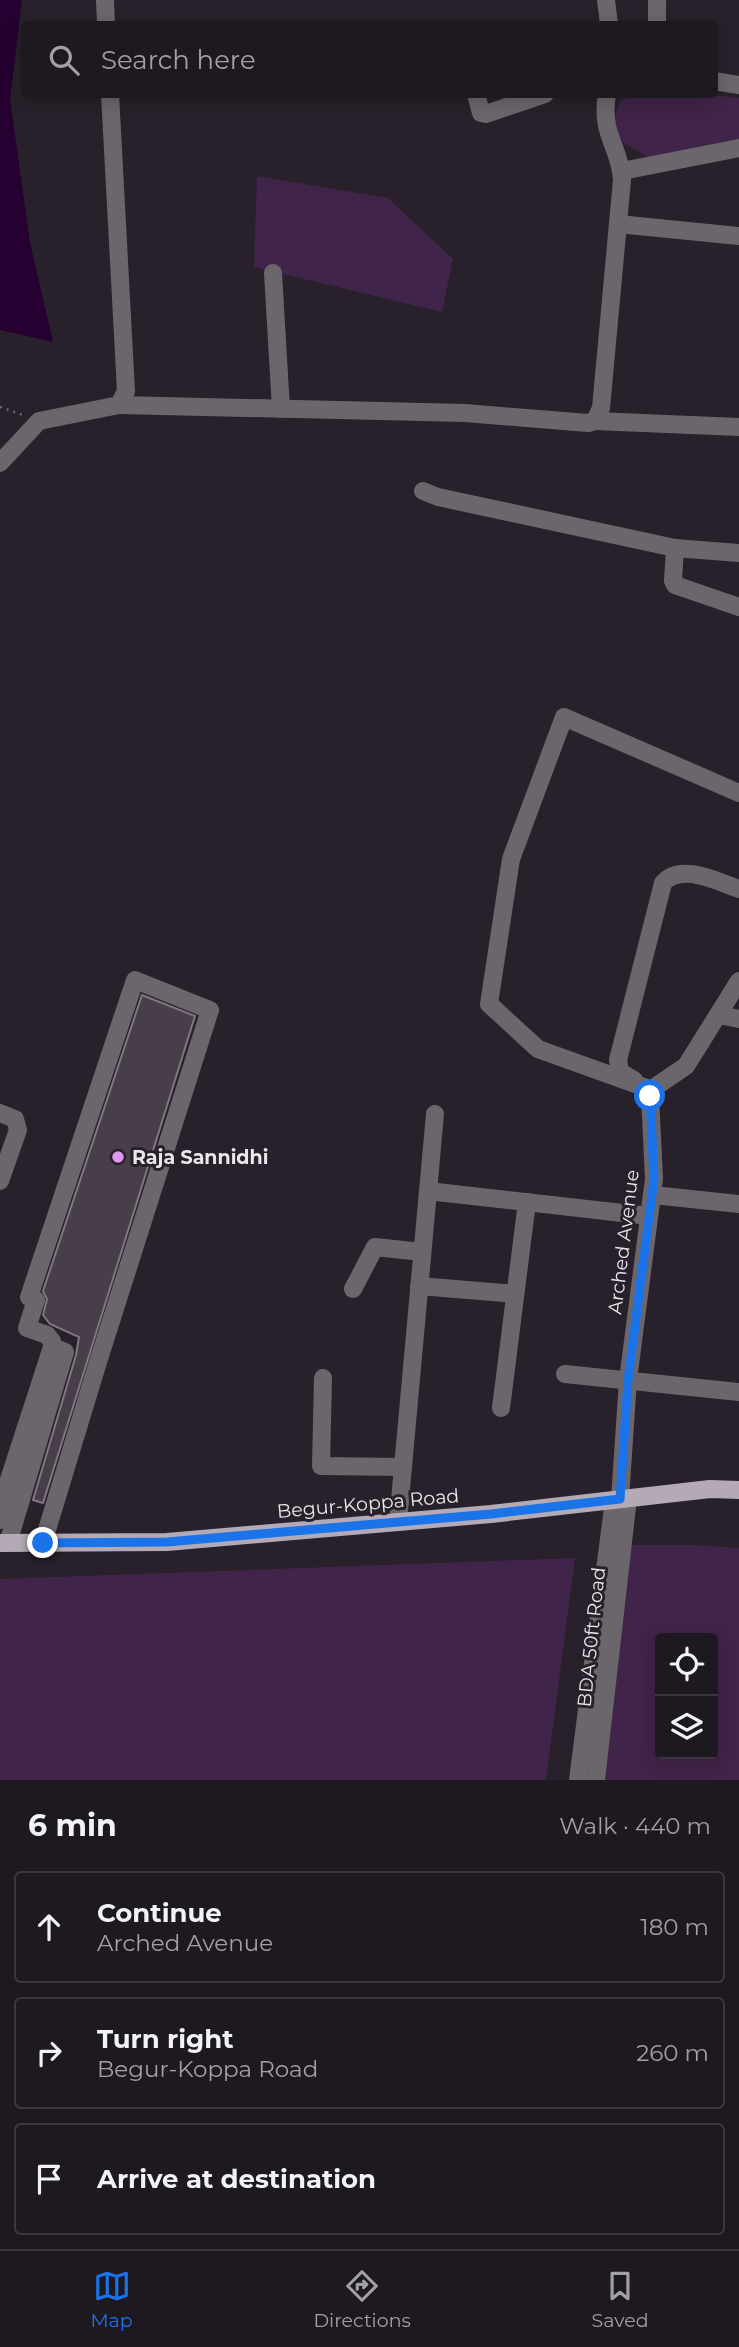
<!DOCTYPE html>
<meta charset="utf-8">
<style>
body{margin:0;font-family:Montserrat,sans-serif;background:#2b252d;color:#f1f3f6}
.controls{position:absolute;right:21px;bottom:21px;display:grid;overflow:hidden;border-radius:7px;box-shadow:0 4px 18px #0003}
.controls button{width:63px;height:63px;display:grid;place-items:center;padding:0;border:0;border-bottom:2px solid #3c373e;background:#1e1820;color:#f1f3f6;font:35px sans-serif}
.stop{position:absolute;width:21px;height:21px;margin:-16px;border:5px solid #1a73e8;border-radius:50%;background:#fff}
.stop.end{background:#1a73e8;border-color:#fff;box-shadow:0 2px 7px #0008}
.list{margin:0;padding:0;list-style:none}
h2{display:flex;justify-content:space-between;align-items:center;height:91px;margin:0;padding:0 28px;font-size:30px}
h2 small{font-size:23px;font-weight:400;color:#a1a0a5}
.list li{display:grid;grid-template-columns:46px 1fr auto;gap:21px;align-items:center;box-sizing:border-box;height:112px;margin:0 14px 14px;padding:0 14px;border:2px solid #3c373e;border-radius:7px}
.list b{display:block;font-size:26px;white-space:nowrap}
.list p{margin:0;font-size:23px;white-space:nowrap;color:#a1a0a5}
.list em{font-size:23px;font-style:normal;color:#a1a0a5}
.icon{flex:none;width:38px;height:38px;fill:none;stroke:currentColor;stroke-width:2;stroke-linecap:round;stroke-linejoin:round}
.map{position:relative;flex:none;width:739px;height:1780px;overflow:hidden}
.search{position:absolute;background:#1e1820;box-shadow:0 4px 18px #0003;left:21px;right:21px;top:21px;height:77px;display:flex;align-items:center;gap:18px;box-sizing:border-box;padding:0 24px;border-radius:7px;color:#a1a0a5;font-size:26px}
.sheet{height:469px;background:#1e1820}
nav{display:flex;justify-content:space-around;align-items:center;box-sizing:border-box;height:98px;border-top:2px solid #3c373e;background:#1e1820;font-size:19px;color:#a1a0a5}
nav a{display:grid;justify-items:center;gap:4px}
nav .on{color:#1a73e8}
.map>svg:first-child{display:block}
</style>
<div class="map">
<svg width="739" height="1780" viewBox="0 0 739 1780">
<rect width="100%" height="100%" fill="#28202a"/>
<g fill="#412449" fill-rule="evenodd">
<polygon points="704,94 739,98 739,139 651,159 618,139 612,124 620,102 632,95"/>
<polygon points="257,176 388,198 453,259 442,312 254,267"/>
<path d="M631,1545h61l47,3v232h-134zM660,1638h53v116h-53z"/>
<polygon points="575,1558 546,1780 0,1780 0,1579"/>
</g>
<polygon fill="#250030" points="0,0 22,0 10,99 30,243 53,342 0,330"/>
<polygon fill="#473e49" stroke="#807683" stroke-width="2" points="142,995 195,1016 43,1503 33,1500 76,1355 79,1337 50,1324 43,1315 47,1299 43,1291"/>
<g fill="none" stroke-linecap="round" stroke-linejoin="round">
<polyline stroke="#6f6871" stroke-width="2.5" stroke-dasharray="2 5" stroke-linecap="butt" points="0,407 23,415"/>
<g stroke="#6b666c" stroke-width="18">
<polyline points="105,0 106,24"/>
<polyline points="606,0 609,24"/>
<polyline points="657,24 657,0"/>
<polyline points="714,81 739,85"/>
<polyline points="476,94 481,113 486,114 545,94"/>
<polyline points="622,171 739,148"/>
<polyline points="618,224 739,236"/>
<polyline points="273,273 281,409"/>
<path d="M119,405l346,8 123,10 7,-2 6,-13 21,-228c-2,-34 -22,-45 -15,-86"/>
<polyline points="595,421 739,427"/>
<polyline points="0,463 39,421 119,405 126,391 110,94"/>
<polyline points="423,491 438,497 675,548 739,553"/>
<polyline points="675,548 673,581 675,585 739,607"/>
<polyline points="719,1015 739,1019"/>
<path d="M634,1080l-14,-8 -2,-12 45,-177c18,-21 55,-1 76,6"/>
<polyline points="652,1090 538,1049 489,1004 511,859 564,717 739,793"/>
<polyline points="0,1113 15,1119 18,1130 0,1181"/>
<polyline points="428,1191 649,1216"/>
<polyline points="653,1195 739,1204"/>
<polyline points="419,1286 515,1294"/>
<polyline points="353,1289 375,1247 422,1252"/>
<polyline points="565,1374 739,1392"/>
<polyline points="323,1378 321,1466 403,1467"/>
<polyline points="501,1408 527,1202"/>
<polyline points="620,1499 628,1380 654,1179 650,1096 655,1087 686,1066 739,981"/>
<polyline points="0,1520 2,1501 52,1347 52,1341 47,1335 27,1328 36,1300 29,1297 135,980 210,1010 98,1362 43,1543"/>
<polyline points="398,1522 435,1114"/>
<polyline points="8,1543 65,1352 52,1347"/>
<polyline points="578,1780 614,1500"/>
<polyline points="596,1780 628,1498"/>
</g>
<polyline stroke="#b3aab5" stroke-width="18" points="0,1543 167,1542 491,1514 710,1489 739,1490"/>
</g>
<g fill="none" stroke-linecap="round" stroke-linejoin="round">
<polyline stroke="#1a73e8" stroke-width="9" points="43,1543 167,1542 491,1514 620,1499 628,1380 654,1179 650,1096"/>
</g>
<circle fill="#de98f2" stroke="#28202a" stroke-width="2.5" cx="118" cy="1157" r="7"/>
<g text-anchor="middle" stroke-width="6" stroke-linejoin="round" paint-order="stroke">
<g font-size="19" font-weight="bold" fill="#ebe5ec" stroke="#28202a" text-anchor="start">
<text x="132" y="1164">Raja Sannidhi</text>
</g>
<g font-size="19" fill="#ebe5ec" stroke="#28202a">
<text transform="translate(623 1242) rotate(-83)" y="7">Arched Avenue</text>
<text transform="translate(368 1503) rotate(-5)" y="7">Begur-Koppa Road</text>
<text transform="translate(591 1637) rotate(-84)" y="7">BDA 50ft Road</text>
</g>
</g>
</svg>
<div class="controls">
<button><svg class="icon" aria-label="locate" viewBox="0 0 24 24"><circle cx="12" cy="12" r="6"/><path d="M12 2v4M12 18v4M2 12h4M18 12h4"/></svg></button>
<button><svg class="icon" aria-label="layers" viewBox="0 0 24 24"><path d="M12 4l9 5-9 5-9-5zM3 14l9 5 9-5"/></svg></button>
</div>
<div class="stop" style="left:650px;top:1096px"></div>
<div class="stop end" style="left:43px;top:1543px"></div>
<div class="search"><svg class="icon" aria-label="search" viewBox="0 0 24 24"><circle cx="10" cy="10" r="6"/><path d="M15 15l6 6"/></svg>Search here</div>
</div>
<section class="sheet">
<h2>6 min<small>Walk · 440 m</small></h2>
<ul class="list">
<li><svg class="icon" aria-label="ahead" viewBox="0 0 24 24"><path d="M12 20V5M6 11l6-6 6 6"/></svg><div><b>Continue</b><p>Arched Avenue</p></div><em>180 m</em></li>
<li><svg class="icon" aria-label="right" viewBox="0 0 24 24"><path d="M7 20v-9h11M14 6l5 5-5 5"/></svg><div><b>Turn right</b><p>Begur-Koppa Road</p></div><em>260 m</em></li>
<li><svg class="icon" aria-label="arrive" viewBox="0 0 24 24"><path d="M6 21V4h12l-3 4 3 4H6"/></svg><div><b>Arrive at destination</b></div></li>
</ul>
</section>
<nav>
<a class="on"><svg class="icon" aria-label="map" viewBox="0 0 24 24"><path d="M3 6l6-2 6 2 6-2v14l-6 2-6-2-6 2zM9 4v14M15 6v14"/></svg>Map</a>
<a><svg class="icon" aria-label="directions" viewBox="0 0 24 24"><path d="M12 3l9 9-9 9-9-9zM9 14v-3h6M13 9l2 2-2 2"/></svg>Directions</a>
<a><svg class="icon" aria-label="saved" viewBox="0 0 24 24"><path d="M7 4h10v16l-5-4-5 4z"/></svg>Saved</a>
</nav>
